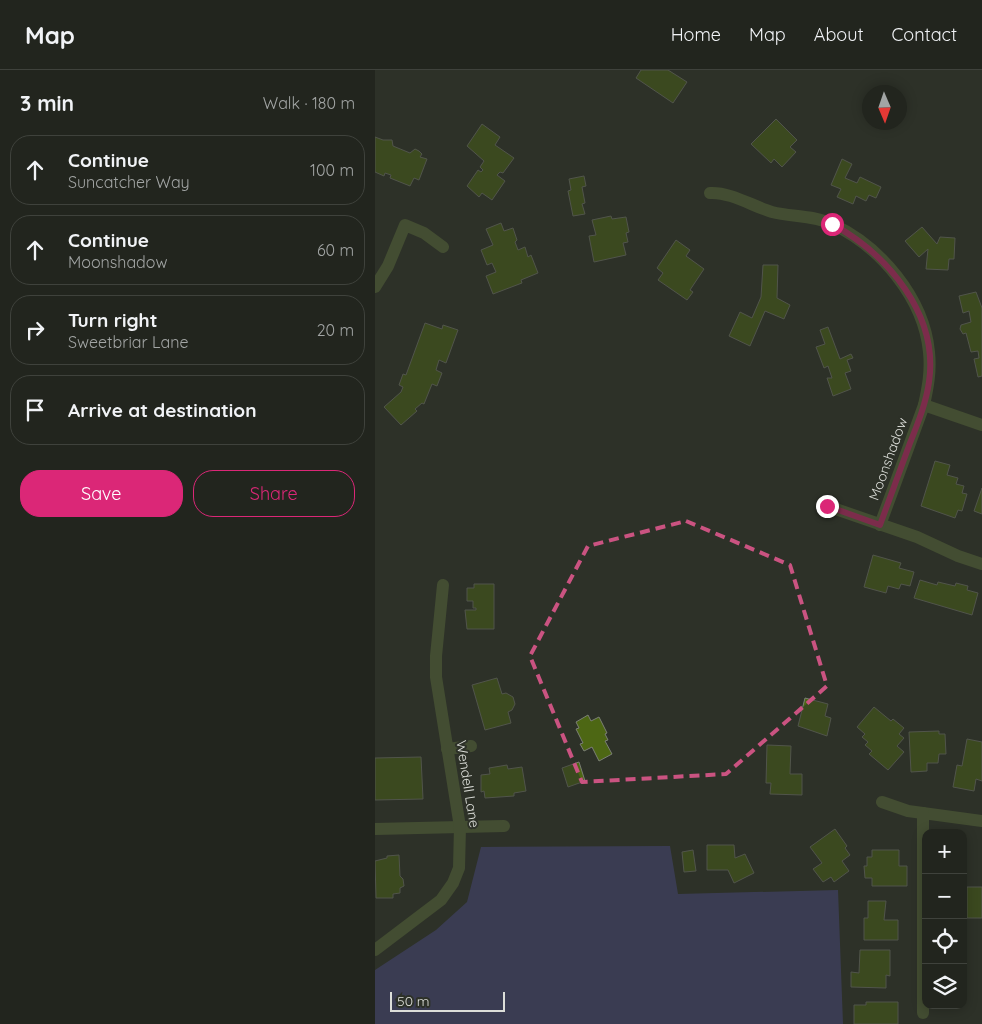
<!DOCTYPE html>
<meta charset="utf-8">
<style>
body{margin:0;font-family:Quicksand,sans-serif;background:#2a2d27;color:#f1f3f6}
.controls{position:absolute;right:15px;bottom:15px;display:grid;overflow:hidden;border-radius:10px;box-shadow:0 2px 12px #0003}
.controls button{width:45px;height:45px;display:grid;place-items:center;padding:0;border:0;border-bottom:1px solid #3f423c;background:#22251e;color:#f1f3f6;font:25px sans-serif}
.compass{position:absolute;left:487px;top:15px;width:45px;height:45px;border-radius:50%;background:#22251e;box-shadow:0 2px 12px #0003;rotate:178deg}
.scale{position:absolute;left:15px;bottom:12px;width:115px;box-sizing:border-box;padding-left:5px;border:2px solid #dcded9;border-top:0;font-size:14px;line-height:18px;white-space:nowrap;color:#dcded9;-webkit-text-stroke:4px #2d3128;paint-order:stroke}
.stop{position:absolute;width:15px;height:15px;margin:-11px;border:4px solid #db2777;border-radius:50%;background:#fff}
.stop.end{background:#db2777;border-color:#fff;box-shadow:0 1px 5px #0008}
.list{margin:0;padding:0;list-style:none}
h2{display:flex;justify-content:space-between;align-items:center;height:65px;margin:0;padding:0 20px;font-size:21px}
h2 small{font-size:16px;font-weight:400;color:#a2a5a4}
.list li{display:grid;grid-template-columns:32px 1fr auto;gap:15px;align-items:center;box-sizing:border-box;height:70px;margin:0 10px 10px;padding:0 10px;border:1px solid #3f423c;border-radius:20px}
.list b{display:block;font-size:19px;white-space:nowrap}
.list p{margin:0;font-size:16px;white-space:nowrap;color:#a2a5a4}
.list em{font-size:16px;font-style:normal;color:#a2a5a4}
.actions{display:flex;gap:10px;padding:15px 20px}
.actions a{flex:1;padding:11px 0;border:1px solid #db2777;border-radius:20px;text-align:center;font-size:18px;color:#db2777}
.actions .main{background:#db2777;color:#fff}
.icon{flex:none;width:28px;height:28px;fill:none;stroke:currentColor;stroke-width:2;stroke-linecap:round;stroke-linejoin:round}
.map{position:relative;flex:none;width:607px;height:954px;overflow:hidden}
header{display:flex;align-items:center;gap:30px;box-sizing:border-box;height:70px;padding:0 25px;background:#22251e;border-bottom:1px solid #3f423c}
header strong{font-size:24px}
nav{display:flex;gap:28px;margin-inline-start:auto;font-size:18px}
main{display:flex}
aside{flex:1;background:#22251e}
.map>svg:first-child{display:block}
</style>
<header>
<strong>Map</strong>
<nav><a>Home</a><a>Map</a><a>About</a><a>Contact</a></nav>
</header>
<main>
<aside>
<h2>3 min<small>Walk · 180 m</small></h2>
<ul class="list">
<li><svg class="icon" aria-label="ahead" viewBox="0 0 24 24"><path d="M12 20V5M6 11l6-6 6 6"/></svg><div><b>Continue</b><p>Suncatcher Way</p></div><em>100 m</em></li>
<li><svg class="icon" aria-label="ahead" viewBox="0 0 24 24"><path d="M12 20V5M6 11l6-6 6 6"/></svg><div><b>Continue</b><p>Moonshadow</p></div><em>60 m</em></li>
<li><svg class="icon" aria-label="right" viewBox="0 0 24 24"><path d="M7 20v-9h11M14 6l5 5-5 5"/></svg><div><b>Turn right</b><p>Sweetbriar Lane</p></div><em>20 m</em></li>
<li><svg class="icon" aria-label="arrive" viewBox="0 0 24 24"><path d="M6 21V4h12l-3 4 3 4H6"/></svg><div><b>Arrive at destination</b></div></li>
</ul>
<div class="actions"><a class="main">Save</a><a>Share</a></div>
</aside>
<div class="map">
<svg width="607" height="954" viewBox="0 0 607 954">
<rect width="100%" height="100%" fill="#2d3128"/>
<polygon fill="#4a4a86" points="295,776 303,824 463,820 468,954 0,954 0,900 61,860 92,832 106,777"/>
<g fill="#4d6714" stroke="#7b7f75">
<polygon points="266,0 293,0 312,12 298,33 261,8"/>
<polygon points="401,49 422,70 415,77 421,82 407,97 399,89 396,93 376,74"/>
<polygon points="107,54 125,67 120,75 139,88 128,103 125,102 122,105 130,111 117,130 107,123 104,127 92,116 103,100 106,102 108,100 105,97 109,91 92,76"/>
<polygon points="0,67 8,70 17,70 18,76 35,83 40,79 44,81 47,84 45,87 52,89 44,110 39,108 35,116 15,108 16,105 10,103 9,106 0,102"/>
<polygon points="467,89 477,94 470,108 482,113 485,107 506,117 501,128 494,125 491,131 481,126 478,134 462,127 466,119 456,115"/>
<polygon points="209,106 211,116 207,117 210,133 207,134 210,144 198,146 193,121 196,120 194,109"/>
<polygon points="236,146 237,149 251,147 254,162 251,163 253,172 248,173 251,185 219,192 214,166 221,165 217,150"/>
<polygon points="126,153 129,161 138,158 142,170 140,172 143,180 150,177 153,187 156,185 163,203 146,210 147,213 118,224 111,206 121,202 117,193 112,195 106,180 118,175 111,159"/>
<polygon points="547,157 562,174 565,167 580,168 579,189 574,189 573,200 551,199 553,179 544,187 530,171"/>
<polygon points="301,170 315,180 311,186 329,199 315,220 318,222 312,230 283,210 288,203 282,198"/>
<polygon points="388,195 403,195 402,228 415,235 409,249 390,241 375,276 354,266 365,242 377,248 386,227"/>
<polygon points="601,222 607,238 607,306 603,307 599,289 604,288 603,281 596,282 591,263 588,264 585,259 586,255 596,252 594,241 588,243 584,226"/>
<polygon points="50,253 67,259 68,255 83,260 71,293 64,290 61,300 67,303 62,316 57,314 49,334 47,333 40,339 42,341 26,355 9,337 26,322 28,317 24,315 28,304 31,305"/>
<polygon points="453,257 465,289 476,284 478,288 472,290 476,301 470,303 476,319 458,326 452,308 457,308 453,296 449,298 441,277 450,274 445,260"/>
<polygon points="560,391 575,395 572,405 583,408 581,414 589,416 587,423 592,424 587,441 583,440 580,448 546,436"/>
<polygon points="607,418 607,444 599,441"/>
<polygon points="498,485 526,493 524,498 539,502 535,516 526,514 524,519 513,516 511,523 489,517"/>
<polygon points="545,510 562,515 563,512 580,516 581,513 593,516 592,520 603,523 597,545 539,528"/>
<polygon points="99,514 119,514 119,559 92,559 90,540 101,540 101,538 98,538 98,531 92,531 92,518 99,518"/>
<polygon points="122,608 127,624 131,623 138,627 140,634 137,640 133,642 136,653 110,660 97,615"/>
<polygon points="430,628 453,634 450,646 456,648 452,666 423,656"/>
<polygon points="499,637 516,651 518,649 529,658 524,664 529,668 522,676 529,682 513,700 494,684 497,681 490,675 493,672 487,667 490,664 482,657"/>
<polygon points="213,645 216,651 224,647 232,663 230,664 233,670 230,671 237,684 224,691 217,677 209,681 205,674 208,673 201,659 204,658 201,652"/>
<polygon points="564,661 564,664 570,664 571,684 564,684 563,693 552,693 552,701 536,702 534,662"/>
<polygon points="592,669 607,672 607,711 601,709 599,721 578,717 582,695 587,696"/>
<polygon points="392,675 416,676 415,704 427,704 427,725 395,724 396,713 391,713"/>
<polygon points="46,687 48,729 0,730 0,688"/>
<polygon points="204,692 210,711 193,717 187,698"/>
<polygon points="132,695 133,699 147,697 151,721 139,723 139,726 110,728 109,721 106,722 106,705 115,704 114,698"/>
<polygon points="460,759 472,776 470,778 475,785 467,791 474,801 459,812 456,807 448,812 438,799 447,793 435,777"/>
<polygon points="332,775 359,775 360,788 370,784 379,803 359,813 353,800 332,800"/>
<polygon points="318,780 321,801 309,802 307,782"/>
<polygon points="497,780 524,780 524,796 532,796 532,816 497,816 497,808 490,808 489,796 492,796 492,787 497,787"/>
<polygon points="24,785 25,806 28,809 29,816 25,818 25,823 18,824 18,828 1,828 0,791 12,788 12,786"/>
<rect x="592" y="817" width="15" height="31"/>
<polygon points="493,831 511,831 509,850 523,850 523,870 489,870 489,848 493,848"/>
<polygon points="485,880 515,880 515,906 511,905 511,918 476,917 476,902 484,903"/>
<polygon points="491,932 523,932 523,954 479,954 479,935 491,935"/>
</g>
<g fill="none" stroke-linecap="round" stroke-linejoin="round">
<g stroke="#5d703e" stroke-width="12">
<path d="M335,123c21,-1 42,13 62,19 19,5 42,3 60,12 48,22 92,74 97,128 2,19 -1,35 -5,53"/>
<polyline points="0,217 13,196 30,155 49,163 68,177"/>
<polyline points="452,436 542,467 583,486 607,494"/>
<polyline points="505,455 549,335 607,355"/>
<polyline points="72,679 96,676"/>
<polyline points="507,732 533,741 607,751"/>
<polyline points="548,743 548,943"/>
<polyline points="0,759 129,756"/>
<polyline points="0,880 66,830 78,813 84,798 85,757 61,607 61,586 68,515"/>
</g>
</g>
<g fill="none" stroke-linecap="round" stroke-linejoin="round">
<path stroke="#db2777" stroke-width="6" d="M452,436l53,19c10,-27 20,-55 30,-82 8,-20 16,-40 19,-61 10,-68 -42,-128 -97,-158"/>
</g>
<path d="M0 0H607V954H0ZM311,451l104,44 37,121 -101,88 -144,8 -52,-126 58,-110z" fill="#2d3128" fill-opacity=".55" fill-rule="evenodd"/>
<path fill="none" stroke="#ca5381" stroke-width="4" stroke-dasharray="10 6" stroke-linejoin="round" d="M311,451l104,44 37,121 -101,88 -144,8 -52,-126 58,-110z"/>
<g text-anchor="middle" stroke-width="4" stroke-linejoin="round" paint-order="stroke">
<g font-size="14" fill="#dcded9" stroke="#2d3128">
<text transform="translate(513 389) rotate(-70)" y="5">Moonshadow</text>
<text transform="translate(93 714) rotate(81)" y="5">Wendell Lane</text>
</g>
</g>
</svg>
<div class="controls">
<button>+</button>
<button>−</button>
<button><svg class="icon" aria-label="locate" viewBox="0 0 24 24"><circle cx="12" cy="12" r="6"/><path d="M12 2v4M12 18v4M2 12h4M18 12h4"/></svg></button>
<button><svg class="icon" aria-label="layers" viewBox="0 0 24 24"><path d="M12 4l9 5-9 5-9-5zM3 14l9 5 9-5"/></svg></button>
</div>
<svg class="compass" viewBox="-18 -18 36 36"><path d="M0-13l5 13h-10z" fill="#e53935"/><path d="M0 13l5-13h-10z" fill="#a2a5a4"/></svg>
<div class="scale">50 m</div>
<div class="stop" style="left:457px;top:154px"></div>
<div class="stop end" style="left:452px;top:436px"></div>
</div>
</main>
